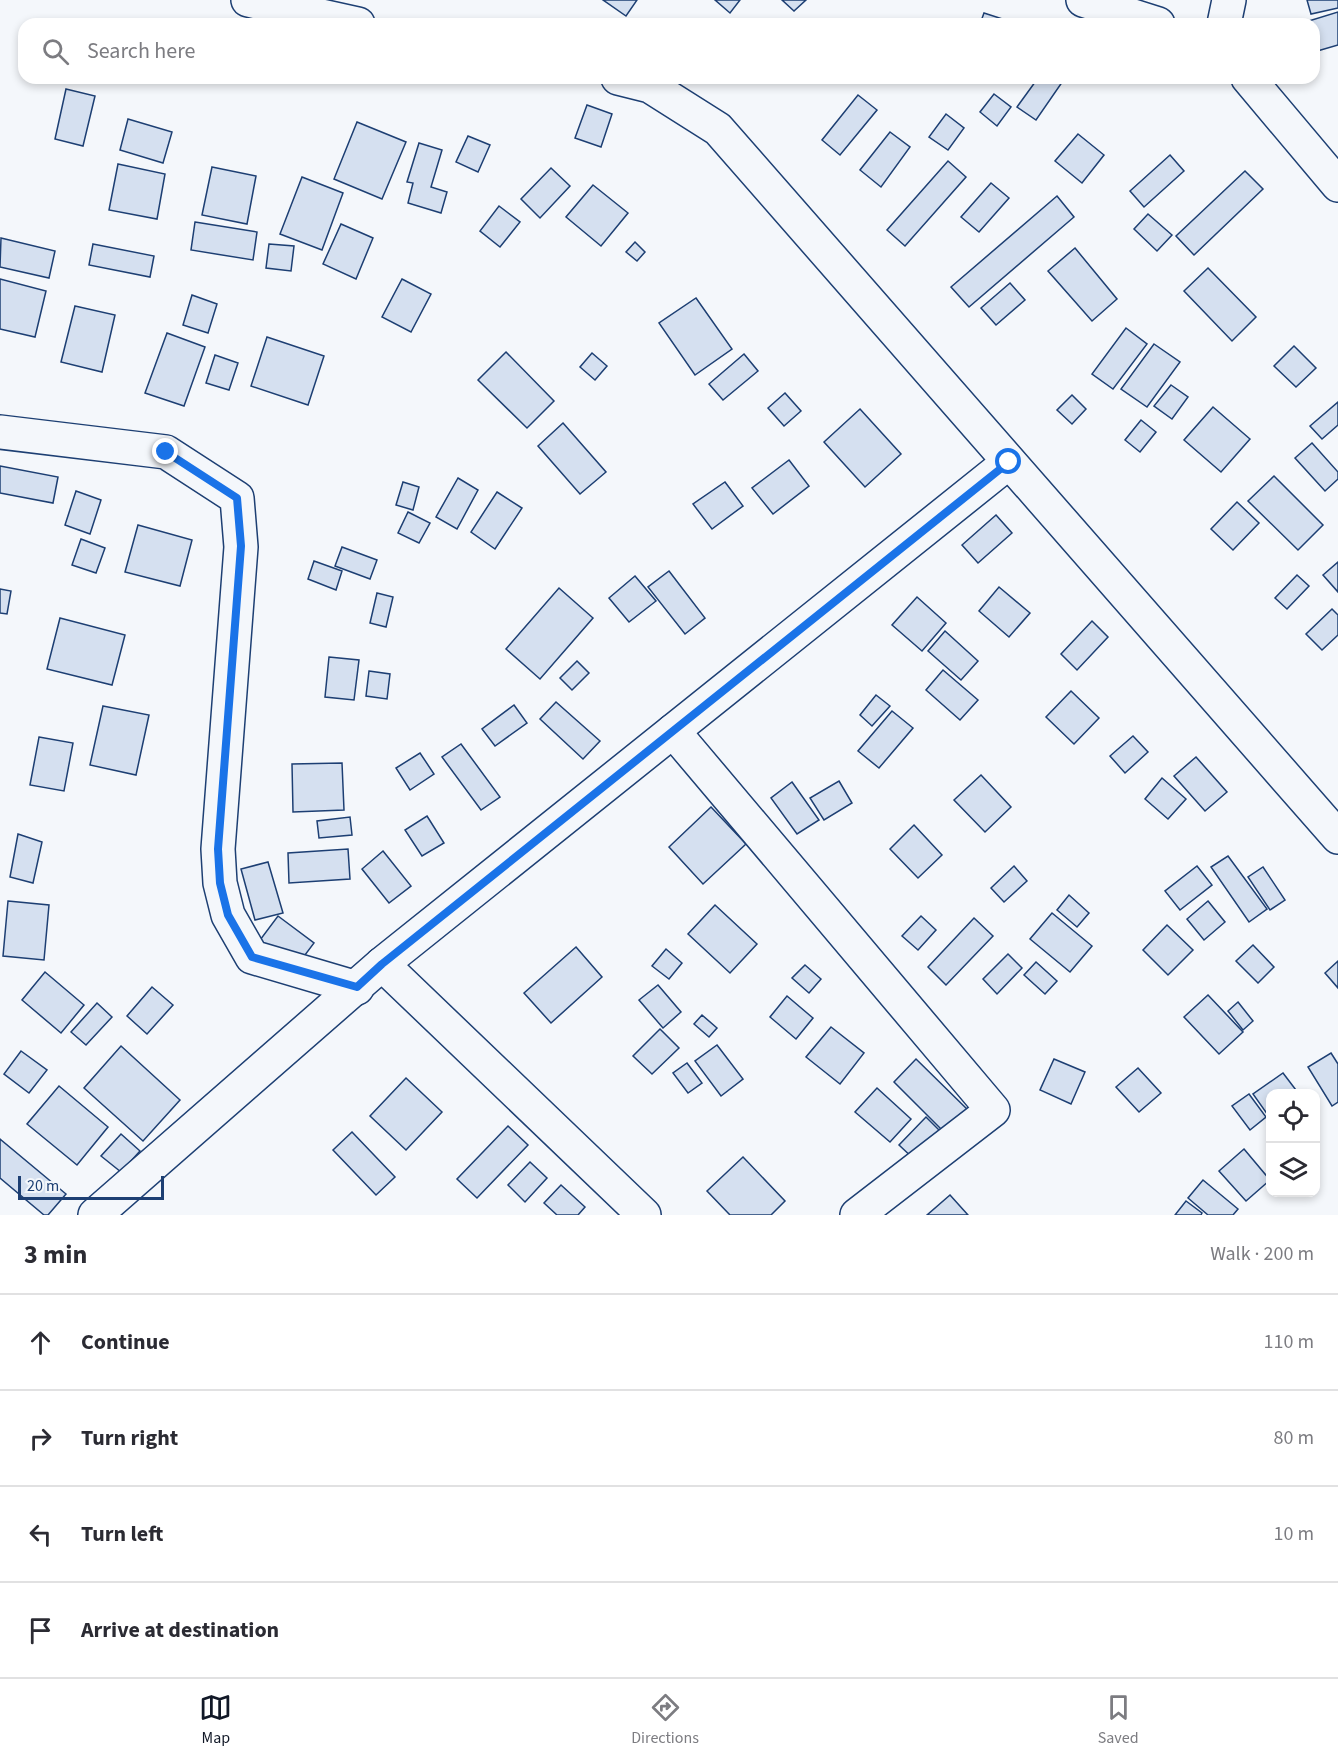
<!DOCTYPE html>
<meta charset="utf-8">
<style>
body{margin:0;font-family:"Source Sans 3",sans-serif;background:#f2f2f3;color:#2b2b33}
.controls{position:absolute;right:18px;bottom:18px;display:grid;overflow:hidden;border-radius:12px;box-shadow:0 3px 9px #0003}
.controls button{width:54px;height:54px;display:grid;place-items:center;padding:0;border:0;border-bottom:2px solid #e1e1e2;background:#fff;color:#2b2b33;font:30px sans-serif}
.scale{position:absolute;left:18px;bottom:15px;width:146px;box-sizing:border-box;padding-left:6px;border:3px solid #1d3f73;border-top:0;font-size:16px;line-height:21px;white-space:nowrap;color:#1d3f73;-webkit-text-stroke:4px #f4f7fb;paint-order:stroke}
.stop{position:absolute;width:18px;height:18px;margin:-14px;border:4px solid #1a73e8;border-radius:50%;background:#fff}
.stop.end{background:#1a73e8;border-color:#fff;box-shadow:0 2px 6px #0008}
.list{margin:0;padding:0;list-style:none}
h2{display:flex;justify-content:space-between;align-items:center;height:78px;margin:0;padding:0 24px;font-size:26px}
h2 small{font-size:20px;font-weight:400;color:#7c7c81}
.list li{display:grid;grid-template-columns:39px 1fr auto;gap:18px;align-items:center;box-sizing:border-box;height:96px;padding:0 24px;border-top:2px solid #e1e1e2}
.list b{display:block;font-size:22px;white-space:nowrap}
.list em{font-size:20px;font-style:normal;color:#7c7c81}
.icon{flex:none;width:33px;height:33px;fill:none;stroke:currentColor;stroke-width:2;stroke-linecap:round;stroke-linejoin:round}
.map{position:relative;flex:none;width:1338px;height:1215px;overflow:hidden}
.search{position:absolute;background:#fff;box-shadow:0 3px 9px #0003;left:18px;right:18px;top:18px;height:66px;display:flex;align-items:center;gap:15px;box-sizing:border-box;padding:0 21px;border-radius:18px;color:#7c7c81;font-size:22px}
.sheet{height:462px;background:#fff}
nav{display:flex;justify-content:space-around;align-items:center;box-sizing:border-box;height:84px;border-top:2px solid #e1e1e2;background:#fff;font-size:16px;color:#7c7c81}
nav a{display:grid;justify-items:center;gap:3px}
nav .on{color:#111827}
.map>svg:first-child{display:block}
</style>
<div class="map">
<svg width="1338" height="1215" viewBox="0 0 1338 1215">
<rect width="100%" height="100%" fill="#f4f7fb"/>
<g fill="#d5e0f0" stroke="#1d3f73" stroke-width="1.5">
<polygon points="603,0 637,0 626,16"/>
<polygon points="715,0 740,0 730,13"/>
<polygon points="782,0 806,0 794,11"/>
<polygon points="1307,0 1338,0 1338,8 1311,14"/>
<polygon points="1338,12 1338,45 1314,52 1314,24 1299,24"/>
<polygon points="984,13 1015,23 1015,24 980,24"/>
<polygon points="1038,78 1065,78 1036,120 1017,107"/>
<polygon points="66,89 95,96 83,146 55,139"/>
<polygon points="994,94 1011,107 997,126 980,112"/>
<polygon points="858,95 877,110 840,155 822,140"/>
<polygon points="587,105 612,114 601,147 575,138"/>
<polygon points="946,114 964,128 948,150 929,137"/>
<polygon points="128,119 172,132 163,163 120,150"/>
<polygon points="357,122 406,142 382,199 334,179"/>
<polygon points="890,132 910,147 881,187 860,170"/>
<polygon points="1078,134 1104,155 1082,183 1055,161"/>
<polygon points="468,136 490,145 478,172 456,162"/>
<polygon points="419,143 442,150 431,187 447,192 441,213 408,203 413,183 407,182"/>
<polygon points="1170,155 1184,171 1144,207 1130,191"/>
<polygon points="948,161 966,177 905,246 887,230"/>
<polygon points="118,164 165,174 157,219 109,210"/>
<polygon points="212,167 256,176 247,224 202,215"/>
<polygon points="551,168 570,186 540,218 521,199"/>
<polygon points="1245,171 1263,189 1194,255 1176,236"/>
<polygon points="302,177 343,193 322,250 280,234"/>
<polygon points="991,183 1009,198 979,232 961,217"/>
<polygon points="593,185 628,213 601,246 566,217"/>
<polygon points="1057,196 1074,217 969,307 951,287"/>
<polygon points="499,206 520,222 500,247 480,231"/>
<polygon points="1148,214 1172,235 1157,251 1134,229"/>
<polygon points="195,222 257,232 253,260 191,250"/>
<polygon points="341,224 373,238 356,279 323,264"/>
<polygon points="1,238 55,251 49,278 0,267"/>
<polygon points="635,242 645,252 637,261 626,252"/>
<polygon points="93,244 154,256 150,277 89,265"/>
<polygon points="269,244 294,246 291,271 266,268"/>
<polygon points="1075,248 1117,299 1092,321 1048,271"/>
<polygon points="1208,268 1256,317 1232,341 1184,291"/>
<polygon points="0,279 46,291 35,337 0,329"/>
<polygon points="402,279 431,294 411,332 382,317"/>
<polygon points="1010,283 1025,300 996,325 981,308"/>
<polygon points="192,295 217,304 208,333 183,325"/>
<polygon points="696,298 732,349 695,375 659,323"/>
<polygon points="75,306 115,315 102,372 61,362"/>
<polygon points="1126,328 1147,344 1113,389 1092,374"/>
<polygon points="167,333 205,347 184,406 145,393"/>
<polygon points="267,337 324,356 308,405 251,386"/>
<polygon points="1154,344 1180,362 1147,407 1121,389"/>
<polygon points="1294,346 1316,368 1296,387 1274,366"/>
<polygon points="506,352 554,401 527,428 478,380"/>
<polygon points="592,353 607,366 595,380 580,367"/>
<polygon points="744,354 758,371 723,400 709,384"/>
<polygon points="215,355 238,363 229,390 206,383"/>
<polygon points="1171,385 1188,397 1172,419 1154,406"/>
<polygon points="785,393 801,411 784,426 768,408"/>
<polygon points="1072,395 1086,409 1072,424 1057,410"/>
<polygon points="1338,402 1338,425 1322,439 1310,426"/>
<polygon points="1213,407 1250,439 1221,472 1184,440"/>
<polygon points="860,409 901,454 865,487 824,442"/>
<polygon points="1141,420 1156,432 1140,452 1125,440"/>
<polygon points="563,423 606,472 580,494 538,446"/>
<polygon points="1312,443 1338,472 1338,479 1325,491 1295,458"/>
<polygon points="789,460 809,486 773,514 752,488"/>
<polygon points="0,466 58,477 53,503 0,493"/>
<polygon points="1274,476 1323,525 1298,550 1248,501"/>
<polygon points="458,478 478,490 457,529 436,517"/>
<polygon points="403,482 419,487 413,510 396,505"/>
<polygon points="725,482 743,506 712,529 693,504"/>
<polygon points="76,491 101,500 90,534 65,525"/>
<polygon points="497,492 522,508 495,549 471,532"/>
<polygon points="1237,502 1259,523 1233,550 1211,529"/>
<polygon points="408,512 430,523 419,543 398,533"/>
<polygon points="996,515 1012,533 978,563 962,545"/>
<polygon points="138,525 192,540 180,586 125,572"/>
<polygon points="81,539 105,548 96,573 72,565"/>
<polygon points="342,547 377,560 370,579 335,566"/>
<polygon points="314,561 342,571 336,590 308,579"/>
<polygon points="1338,562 1338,592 1323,575"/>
<polygon points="669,571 705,618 685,634 648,587"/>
<polygon points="1297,575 1309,586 1287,609 1275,598"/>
<polygon points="635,576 656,601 629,622 609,598"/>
<polygon points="999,587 1030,613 1009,637 979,611"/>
<polygon points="559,588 593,618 540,679 506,649"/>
<polygon points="0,589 11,591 7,614 0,613"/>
<polygon points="377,593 393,597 386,627 370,623"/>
<polygon points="917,597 946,623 922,651 892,625"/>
<polygon points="1332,609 1338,615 1338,635 1322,650 1306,634"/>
<polygon points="60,618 125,635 112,685 47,669"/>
<polygon points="1092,621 1108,637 1077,670 1061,654"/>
<polygon points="945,631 978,661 961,680 928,651"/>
<polygon points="329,657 359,660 354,700 325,697"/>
<polygon points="577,661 589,673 572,690 560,678"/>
<polygon points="943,670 978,700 960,720 926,690"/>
<polygon points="369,671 390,674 387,699 366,696"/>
<polygon points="1071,691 1099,718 1074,744 1046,717"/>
<polygon points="876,695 890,706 872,726 860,715"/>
<polygon points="556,702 600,741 583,759 540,719"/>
<polygon points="514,705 527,723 495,746 482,729"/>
<polygon points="103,706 149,715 136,775 90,765"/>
<polygon points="892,711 913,728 879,768 858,751"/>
<polygon points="1133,736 1148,752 1125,773 1110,756"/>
<polygon points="39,737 73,743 64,791 30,785"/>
<polygon points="461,744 500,797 481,810 442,757"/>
<polygon points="420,753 434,774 410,790 396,768"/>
<polygon points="1196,757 1227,792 1205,811 1174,776"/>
<polygon points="342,763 344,810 293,812 292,764"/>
<polygon points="981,775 1011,807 985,832 954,800"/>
<polygon points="1162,778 1186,799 1168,819 1145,799"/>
<polygon points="839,781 852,803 824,820 810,798"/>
<polygon points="792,782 819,820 797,834 771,798"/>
<polygon points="711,807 746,844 703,884 669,847"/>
<polygon points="427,816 444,843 422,856 405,830"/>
<polygon points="350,817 352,835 319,838 317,821"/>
<polygon points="914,825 942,855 918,878 890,849"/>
<polygon points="18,834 42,842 33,883 10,877"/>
<polygon points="348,849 350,879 289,883 288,853"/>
<polygon points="383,851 411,886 389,903 362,869"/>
<polygon points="1228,856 1267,909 1249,922 1211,867"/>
<polygon points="268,862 283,913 255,920 241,869"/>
<polygon points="1014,866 1027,881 1004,902 991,888"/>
<polygon points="1197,866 1212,885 1180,910 1165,891"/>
<polygon points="1263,867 1285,900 1270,910 1248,877"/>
<polygon points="1069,895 1089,913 1077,927 1057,910"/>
<polygon points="8,901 49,905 44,960 3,956"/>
<polygon points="1208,901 1225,922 1204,940 1187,919"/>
<polygon points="715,905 757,944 730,973 688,934"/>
<polygon points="1052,913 1092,946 1070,972 1030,939"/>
<polygon points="278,916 314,943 296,967 260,940"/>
<polygon points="921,916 936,930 918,950 902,936"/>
<polygon points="974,918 993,936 946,985 928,967"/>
<polygon points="1167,925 1193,950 1168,975 1143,950"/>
<polygon points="1253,945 1274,967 1258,983 1236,961"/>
<polygon points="576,947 602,977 551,1023 524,993"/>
<polygon points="666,949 682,963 669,979 652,966"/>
<polygon points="1008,954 1022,968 997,994 983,979"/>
<polygon points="1338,961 1338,988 1325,973"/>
<polygon points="1036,962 1057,981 1045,994 1024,975"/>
<polygon points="805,965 821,979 809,993 792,978"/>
<polygon points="45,972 84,1005 61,1033 22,1000"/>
<polygon points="658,985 681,1012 663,1028 639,1000"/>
<polygon points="152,987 173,1005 147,1034 127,1016"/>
<polygon points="1208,995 1243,1032 1219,1054 1184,1017"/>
<polygon points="787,996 813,1018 796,1039 770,1017"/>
<polygon points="1238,1002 1253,1021 1243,1030 1228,1011"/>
<polygon points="97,1003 112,1017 86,1045 71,1032"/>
<polygon points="702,1015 717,1028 709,1037 694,1024"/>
<polygon points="831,1027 864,1053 840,1084 806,1057"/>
<polygon points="660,1029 679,1048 652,1074 633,1056"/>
<polygon points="717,1045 743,1079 721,1096 695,1061"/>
<polygon points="121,1046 180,1100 143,1141 84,1088"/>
<polygon points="21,1051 47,1070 29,1093 4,1074"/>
<polygon points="1331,1053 1338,1064 1338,1102 1332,1106 1308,1067"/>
<polygon points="916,1059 971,1113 948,1136 894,1082"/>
<polygon points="1054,1059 1085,1072 1071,1104 1040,1090"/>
<polygon points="687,1063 702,1083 688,1093 673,1073"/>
<polygon points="1138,1068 1161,1093 1139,1112 1116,1087"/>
<polygon points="1283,1073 1299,1094 1270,1094 1270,1118 1253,1094"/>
<polygon points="406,1078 442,1112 406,1150 370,1116"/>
<polygon points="59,1086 108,1127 77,1165 27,1124"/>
<polygon points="877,1088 911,1119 890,1142 855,1112"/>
<polygon points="1249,1094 1266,1117 1250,1130 1232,1106"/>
<polygon points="926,1117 942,1133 916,1161 899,1145"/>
<polygon points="508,1126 528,1145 477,1198 457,1179"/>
<polygon points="352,1132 395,1177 376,1195 333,1150"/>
<polygon points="121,1134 140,1151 121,1172 101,1156"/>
<polygon points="0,1139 66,1194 48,1215 44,1215 0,1178"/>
<polygon points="1244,1149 1270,1180 1246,1201 1219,1171"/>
<polygon points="743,1157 785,1201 771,1215 730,1215 707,1191"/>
<polygon points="530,1162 547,1178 525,1202 508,1185"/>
<polygon points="1203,1180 1238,1209 1233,1215 1208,1215 1188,1198"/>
<polygon points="561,1185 585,1207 578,1215 557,1215 544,1203"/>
<polygon points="950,1195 968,1215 927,1215"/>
<polygon points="1186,1201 1202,1213 1201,1215 1175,1215"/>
</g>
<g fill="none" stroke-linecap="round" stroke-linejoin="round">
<defs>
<g id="street">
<polyline points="248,0 358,24"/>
<polyline points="1083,0 1158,24"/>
<polyline points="1224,24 1229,0"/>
<polyline points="618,78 650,86 718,129 1338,837"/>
<polyline points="1248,78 1338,185"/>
<polyline points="0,432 166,452 237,498 241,547 218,849 220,883 228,915 252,957 357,988"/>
<polyline points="673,731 993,1110 857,1215"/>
<polyline points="382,964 644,1215"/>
<polyline points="95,1215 382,964 1009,462"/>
</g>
</defs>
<use href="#street" stroke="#1d3f73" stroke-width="36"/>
<use href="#street" stroke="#f4f7fb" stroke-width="33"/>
</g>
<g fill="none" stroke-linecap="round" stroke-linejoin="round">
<polyline stroke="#1a73e8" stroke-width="8" points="166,452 237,498 241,546 218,849 220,883 228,915 252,957 357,987 382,964 1009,462"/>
</g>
</svg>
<div class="controls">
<button><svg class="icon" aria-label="locate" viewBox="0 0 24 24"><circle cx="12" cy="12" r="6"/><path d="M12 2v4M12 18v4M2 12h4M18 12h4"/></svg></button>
<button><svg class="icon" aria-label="layers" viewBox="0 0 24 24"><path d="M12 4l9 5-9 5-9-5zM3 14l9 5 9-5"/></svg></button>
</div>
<div class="scale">20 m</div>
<div class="stop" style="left:1009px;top:462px"></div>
<div class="stop end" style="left:166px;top:452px"></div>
<div class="search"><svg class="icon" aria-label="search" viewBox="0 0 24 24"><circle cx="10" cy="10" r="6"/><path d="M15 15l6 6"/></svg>Search here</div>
</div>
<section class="sheet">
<h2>3 min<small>Walk · 200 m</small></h2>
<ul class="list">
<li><svg class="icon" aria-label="ahead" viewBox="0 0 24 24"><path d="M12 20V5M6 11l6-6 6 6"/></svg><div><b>Continue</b></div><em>110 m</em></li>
<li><svg class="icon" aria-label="right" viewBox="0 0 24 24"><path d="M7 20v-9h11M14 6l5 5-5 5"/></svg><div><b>Turn right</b></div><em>80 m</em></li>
<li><svg class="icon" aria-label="left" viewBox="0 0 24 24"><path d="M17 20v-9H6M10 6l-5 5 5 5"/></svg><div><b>Turn left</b></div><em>10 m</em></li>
<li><svg class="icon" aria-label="arrive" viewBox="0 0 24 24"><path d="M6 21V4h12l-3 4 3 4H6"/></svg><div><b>Arrive at destination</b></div></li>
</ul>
</section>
<nav>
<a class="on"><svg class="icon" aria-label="map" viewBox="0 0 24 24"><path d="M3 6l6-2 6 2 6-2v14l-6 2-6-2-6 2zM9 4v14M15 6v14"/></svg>Map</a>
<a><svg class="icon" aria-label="directions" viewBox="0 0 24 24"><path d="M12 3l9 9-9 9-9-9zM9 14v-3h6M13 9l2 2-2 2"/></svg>Directions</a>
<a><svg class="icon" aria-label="saved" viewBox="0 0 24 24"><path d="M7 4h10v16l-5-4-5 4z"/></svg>Saved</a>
</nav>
